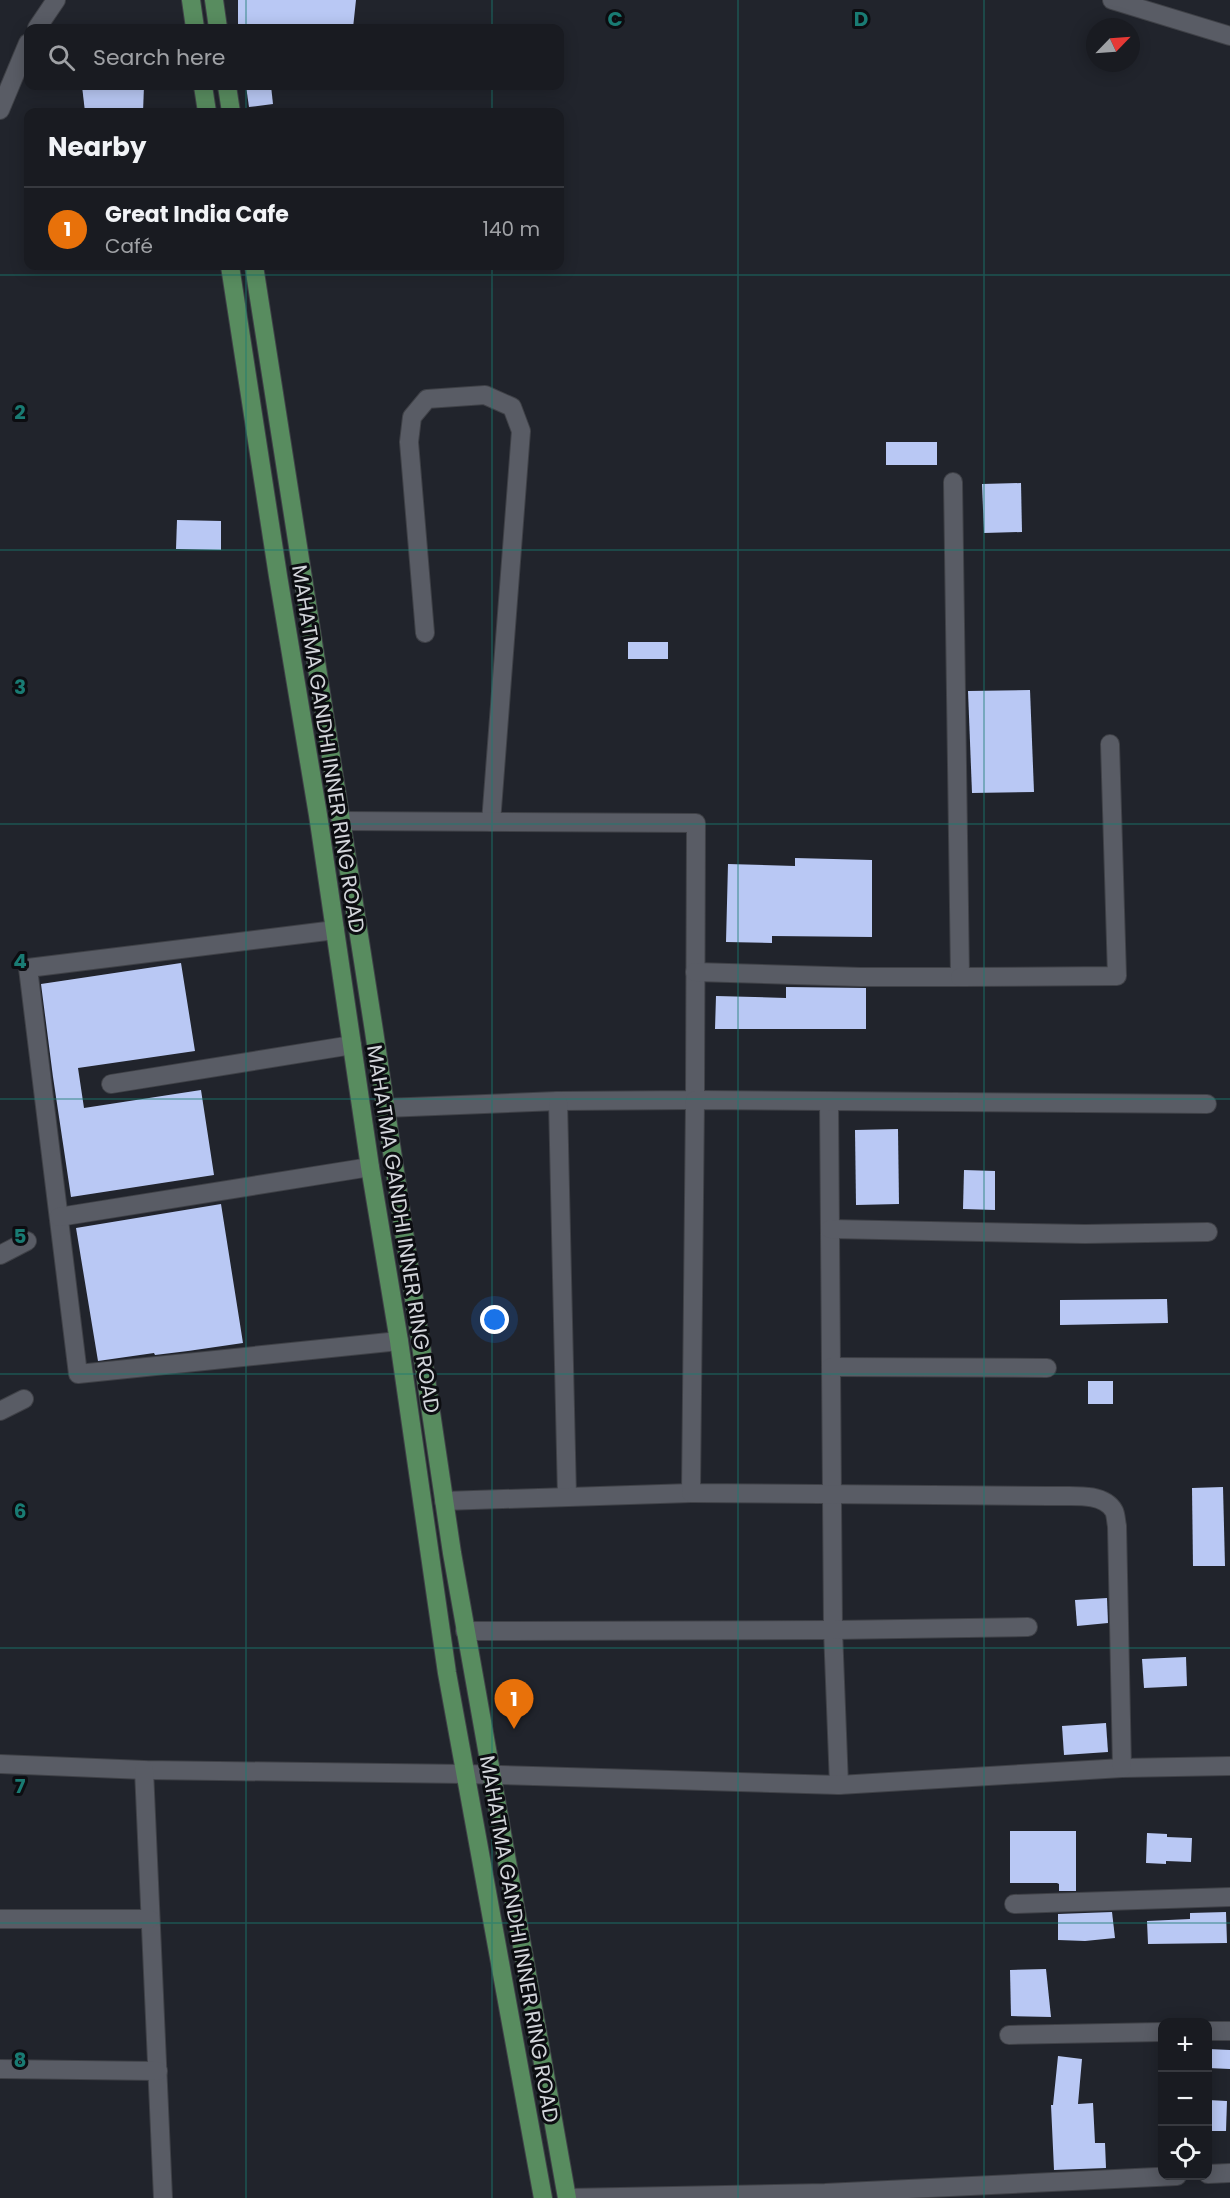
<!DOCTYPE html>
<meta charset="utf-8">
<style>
body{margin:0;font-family:Poppins,sans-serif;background:#22242a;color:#f1f3f6}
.controls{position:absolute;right:18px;bottom:18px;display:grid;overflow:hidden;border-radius:12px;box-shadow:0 3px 15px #0003}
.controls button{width:54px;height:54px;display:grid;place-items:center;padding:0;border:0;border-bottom:2px solid #37393f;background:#191b21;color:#f1f3f6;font:30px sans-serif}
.compass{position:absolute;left:1086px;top:18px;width:54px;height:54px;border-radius:50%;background:#191b21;box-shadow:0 3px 15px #0003;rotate:65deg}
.you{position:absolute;left:495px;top:1320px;width:21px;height:21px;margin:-15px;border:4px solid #fff;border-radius:50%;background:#1a73e8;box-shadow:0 0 0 9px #1a73e833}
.badge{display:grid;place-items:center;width:39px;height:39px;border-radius:50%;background:#db2777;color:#fff;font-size:20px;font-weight:700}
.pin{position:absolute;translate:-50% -50px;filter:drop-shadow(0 2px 3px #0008)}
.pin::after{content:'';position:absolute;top:32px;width:21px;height:18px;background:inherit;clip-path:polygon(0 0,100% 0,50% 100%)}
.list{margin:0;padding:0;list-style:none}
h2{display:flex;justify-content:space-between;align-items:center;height:78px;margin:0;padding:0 24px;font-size:26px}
h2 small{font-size:20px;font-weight:400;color:#9fa1a5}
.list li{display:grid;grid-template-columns:39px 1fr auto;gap:18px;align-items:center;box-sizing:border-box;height:84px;padding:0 24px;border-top:2px solid #37393f}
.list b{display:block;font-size:22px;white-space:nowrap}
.list p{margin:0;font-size:20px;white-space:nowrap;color:#9fa1a5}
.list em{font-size:20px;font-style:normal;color:#9fa1a5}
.icon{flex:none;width:33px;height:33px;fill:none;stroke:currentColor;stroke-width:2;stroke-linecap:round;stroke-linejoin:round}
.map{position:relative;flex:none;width:1230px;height:2198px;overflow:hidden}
.search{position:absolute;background:#191b21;box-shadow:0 3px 15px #0003;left:24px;top:24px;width:540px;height:66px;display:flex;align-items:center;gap:15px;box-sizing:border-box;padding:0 21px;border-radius:12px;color:#9fa1a5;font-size:22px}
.panel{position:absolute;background:#191b21;box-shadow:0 3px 15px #0003;left:24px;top:108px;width:540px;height:162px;border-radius:12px}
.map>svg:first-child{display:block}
</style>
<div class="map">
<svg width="1230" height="2198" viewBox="0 0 1230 2198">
<rect width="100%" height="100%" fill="#21242c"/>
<g fill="#b9c8f4">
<polygon points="238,0 356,0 353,28 282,28 283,24 238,25"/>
<polygon points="82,86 144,86 143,112 85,112"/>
<polygon points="246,86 271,86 273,104 249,107"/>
<rect x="886" y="442" width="51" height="23"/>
<polygon points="1021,483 1022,532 984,533 982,484"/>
<polygon points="177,520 221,521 221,550 176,549"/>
<rect x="628" y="642" width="40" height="17"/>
<polygon points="1030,690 1034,792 972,793 968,691"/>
<polygon points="795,858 872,860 872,937 772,936 772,943 726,942 728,864 795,866"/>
<polygon points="181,963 195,1051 78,1068 84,1108 201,1090 214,1175 71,1197 53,1077 41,984"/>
<polygon points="786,987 866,988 866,1029 715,1029 716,996 786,998"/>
<polygon points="898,1129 899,1204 856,1205 855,1130"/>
<polygon points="964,1170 995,1171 995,1210 963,1209"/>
<polygon points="221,1204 243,1343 188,1351 155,1355 154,1353 98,1361 76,1228"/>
<polygon points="1167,1299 1168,1323 1060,1325 1060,1300"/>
<rect x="1088" y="1381" width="25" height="23"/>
<polygon points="1223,1487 1225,1566 1193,1566 1192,1488"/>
<polygon points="1107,1598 1108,1623 1077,1626 1075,1600"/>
<polygon points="1186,1657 1187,1686 1144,1688 1142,1659"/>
<polygon points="1106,1723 1108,1752 1064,1755 1062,1726"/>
<polygon points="1010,1831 1076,1831 1076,1891 1059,1891 1059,1884 1057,1883 1010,1883"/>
<polygon points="1147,1833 1167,1834 1167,1837 1192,1838 1191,1862 1166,1861 1166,1864 1146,1863"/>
<polygon points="1112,1912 1115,1938 1085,1941 1058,1940 1058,1914"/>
<polygon points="1226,1912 1227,1943 1148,1944 1147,1921 1190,1919 1190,1913"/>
<polygon points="1046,1969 1051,2017 1011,2016 1010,1970"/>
<polygon points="1208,2049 1230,2050 1230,2069 1208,2068"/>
<polygon points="1058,2056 1082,2059 1078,2104 1093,2103 1095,2143 1105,2143 1106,2168 1054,2170 1051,2105 1053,2105"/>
<polygon points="1208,2100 1227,2101 1226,2131 1208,2131"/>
</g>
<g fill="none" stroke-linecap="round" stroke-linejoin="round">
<defs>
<g id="street">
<polyline points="37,28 56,0"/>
<polyline points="0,110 28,43"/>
<polyline points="425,633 409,442 412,417 427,399 485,395 512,407 521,431 491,822"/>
<polyline points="340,821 696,823 695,1100 558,1101 385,1108"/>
<polyline points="335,930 28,968 78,1374 399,1341"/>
<polyline points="695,972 861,977 960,977 953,482"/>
<polyline points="960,977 1117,976 1110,744"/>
<polyline points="111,1084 352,1045"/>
<polyline points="558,1101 567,1497"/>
<polyline points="829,1101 833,1630 839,1785"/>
<polyline points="59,1217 370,1167"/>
<polyline points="830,1229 1085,1234 1208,1232"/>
<polyline points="0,1255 27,1241"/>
<polyline points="831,1367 1047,1368"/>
<polyline points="0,1411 24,1399"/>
<polyline points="444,1501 691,1493"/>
<polyline points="465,1631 833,1630 1028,1627"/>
<polyline points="0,1764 144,1770 465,1774 839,1785 1122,1768 1230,1766"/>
<path d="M1122,1768l-5,-242c-1,-4 -1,-11 -3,-15 -11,-20 -46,-14 -65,-15l-358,-3 4,-393 512,4"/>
<polyline points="144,1770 163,2198"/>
<polyline points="1014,1904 1230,1897"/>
<polyline points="0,1919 150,1919"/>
<polyline points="1208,2031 1230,2031"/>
<polyline points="1009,2035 1162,2032"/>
<polyline points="0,2069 158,2071"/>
<polyline points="1208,2174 1230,2173"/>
<polyline points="567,2198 825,2193 1177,2176"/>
</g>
<polyline id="secondary" points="1112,0 1230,36"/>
<g id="primary">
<polyline points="191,0 195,28"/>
<polyline points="214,0 218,28"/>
<polyline points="203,86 207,112"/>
<polyline points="227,86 231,112"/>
<polyline points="230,266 278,576 318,815 370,1167 399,1341 447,1673 543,2198"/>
<polyline points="254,266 374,1031 452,1553 567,2198"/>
</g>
</defs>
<use href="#street" stroke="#3f4147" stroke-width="20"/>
<use href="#secondary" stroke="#3f4147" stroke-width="20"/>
<use href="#primary" stroke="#3f4147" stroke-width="20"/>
<use href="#street" stroke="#595c65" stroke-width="18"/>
<use href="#secondary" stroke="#595c65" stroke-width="18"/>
<use href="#primary" stroke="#588c5f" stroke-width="18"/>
</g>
<path fill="none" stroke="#197b73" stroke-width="1.5" stroke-opacity="0.55" d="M246,0v28M492,0v28M738,0v2198M984,0v2198M246,86v26M492,86v26M246,266v1932M492,266v1932M0,275h1230M0,550h1230M0,824h1230M0,1099h1230M0,1374h1230M0,1648h1230M0,1923h1230"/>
<g text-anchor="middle" stroke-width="6" stroke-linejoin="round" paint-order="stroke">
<g font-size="21" fill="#d2d4da" stroke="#0c0d11">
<text transform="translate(328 749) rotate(81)" y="7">MAHATMA GANDHI INNER RING ROAD</text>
<text transform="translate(403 1229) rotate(81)" y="7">MAHATMA GANDHI INNER RING ROAD</text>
<text transform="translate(519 1939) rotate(80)" y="7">MAHATMA GANDHI INNER RING ROAD</text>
</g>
</g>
<g font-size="20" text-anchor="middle" font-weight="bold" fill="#197b73" stroke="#0c0d11" stroke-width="6" stroke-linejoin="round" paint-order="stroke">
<text x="615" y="26">C</text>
<text x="861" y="26">D</text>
<text x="20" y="419">2</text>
<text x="20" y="694">3</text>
<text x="20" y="968">4</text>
<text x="20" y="1243">5</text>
<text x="20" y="1518">6</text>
<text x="20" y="1793">7</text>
<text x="20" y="2067">8</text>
</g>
</svg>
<div class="controls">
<button>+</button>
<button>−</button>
<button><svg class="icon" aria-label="locate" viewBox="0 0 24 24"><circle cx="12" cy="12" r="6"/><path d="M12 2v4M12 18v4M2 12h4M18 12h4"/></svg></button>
</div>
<svg class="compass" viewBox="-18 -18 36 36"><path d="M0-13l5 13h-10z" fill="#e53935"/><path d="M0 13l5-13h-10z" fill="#9fa1a5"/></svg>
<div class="you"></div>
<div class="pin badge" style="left:514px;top:1729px;background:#e8710a">1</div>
<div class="search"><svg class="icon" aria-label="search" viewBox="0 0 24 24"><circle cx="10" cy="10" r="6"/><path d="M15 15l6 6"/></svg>Search here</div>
<section class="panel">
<h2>Nearby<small></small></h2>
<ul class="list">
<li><span class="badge" style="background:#e8710a">1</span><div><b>Great India Cafe</b><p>Café</p></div><em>140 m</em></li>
</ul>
</section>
</div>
